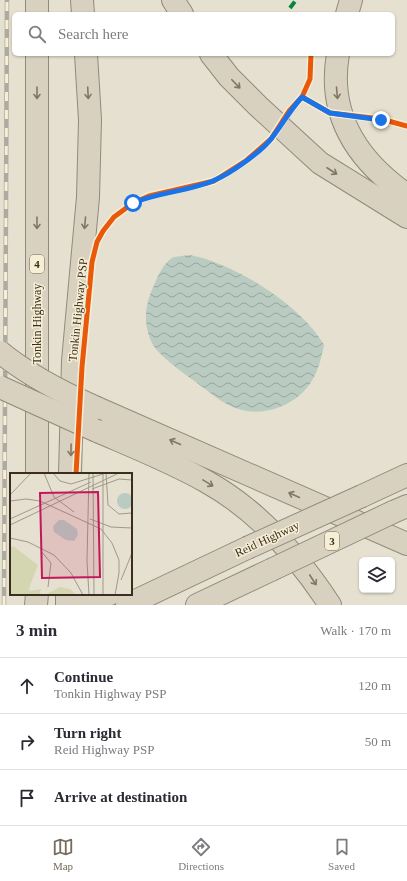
<!DOCTYPE html>
<meta charset="utf-8">
<style>
body{margin:0;font-family:"Times New Roman",serif;background:#f7f7f7;color:#2b2b33}
.controls{position:absolute;right:12px;bottom:12px;display:grid;overflow:hidden;border-radius:6px;box-shadow:0 1px 3px #0004}
.controls button{width:36px;height:36px;display:grid;place-items:center;padding:0;border:0;border-bottom:1px solid #e1e1e2;background:#fff;color:#2b2b33;font:20px sans-serif}
.stop{position:absolute;width:12px;height:12px;margin:-9px;border:3px solid #1a73e8;border-radius:50%;background:#fff}
.stop.end{background:#1a73e8;border-color:#fff;box-shadow:0 1px 4px #0008}
.list{margin:0;padding:0;list-style:none}
h2{display:flex;justify-content:space-between;align-items:center;height:52px;margin:0;padding:0 16px;font-size:17px}
h2 small{font-size:13px;font-weight:400;color:#7c7c81}
.list li{display:grid;grid-template-columns:26px 1fr auto;gap:12px;align-items:center;box-sizing:border-box;height:56px;padding:0 16px;border-top:1px solid #e1e1e2}
.list b{display:block;font-size:15px;white-space:nowrap}
.list p{margin:0;font-size:13px;white-space:nowrap;color:#7c7c81}
.list em{font-size:13px;font-style:normal;color:#7c7c81}
.icon{flex:none;width:22px;height:22px;fill:none;stroke:currentColor;stroke-width:2;stroke-linecap:round;stroke-linejoin:round}
.map{position:relative;flex:none;width:407px;height:605px;overflow:hidden}
.search{position:absolute;background:#fff;box-shadow:0 1px 3px #0004;left:12px;right:12px;top:12px;height:44px;display:flex;align-items:center;gap:10px;box-sizing:border-box;padding:0 14px;border-radius:6px;color:#7c7c81;font-size:15px}
.sheet{height:220px;background:#fff}
nav{display:flex;justify-content:space-around;align-items:center;box-sizing:border-box;height:56px;border-top:1px solid #e1e1e2;background:#fff;font-size:11px;color:#7c7c81}
nav a{display:grid;justify-items:center;gap:2px}
nav .on{color:#766c5d}
.map>svg:first-child{display:block}
</style>
<div class="map">
<svg width="407" height="605" viewBox="0 0 407 605">
<defs>
<pattern id="water-waves" width="16" height="10" patternUnits="userSpaceOnUse"><rect width="16" height="10" fill="#bacbc2"/><path d="M0 5q4-4 8 0t8 0" fill="none" stroke="#98a59d"/></pattern>
</defs>
<rect width="100%" height="100%" fill="#e5e0cf"/>
<path fill="url(#water-waves)" d="M190,255c44,8 112,51 134,90 -3,14 -6,28 -15,40 -14,20 -43,31 -67,25 -18,-4 -35,-20 -49,-30 -12,-9 -37,-26 -42,-39 -9,-21 -5,-39 4,-58 3,-8 9,-20 17,-25 4,-2 13,-2 18,-3z"/>
<g fill="none" stroke-linecap="round" stroke-linejoin="round">
<defs>
<g id="motorway">
<polyline points="82,0 83,14"/>
<polyline points="173,0 182,14"/>
<polyline points="37,14 37,0"/>
<polyline points="347,14 351,0"/>
<polyline points="211,54 229,77 258,106 320,163 407,217"/>
<path d="M338,54c-11,62 20,107 69,141"/>
<polyline points="97,408 407,544"/>
<path d="M97,431c37,16 75,31 110,51 52,29 91,74 123,123"/>
<polyline points="37,474 37,54"/>
<polyline points="70,474 73,361 88,197 90,120 86,54"/>
<polyline points="362,496 407,475"/>
<polyline points="393,512 407,506"/>
<polyline points="36,605 37,594"/>
<polyline points="67,605 67,594"/>
<polyline points="81,605 110,594"/>
<polyline points="127,605 247,548"/>
<polyline points="197,605 271,570"/>
</g>
</defs>
<use href="#motorway" stroke="#908a7e" stroke-width="24"/>
<use href="#motorway" stroke="#d9d1c0" stroke-width="22"/>
<defs>
<polyline id="rail" points="4,605 7,0"/>
</defs>
<use href="#rail" stroke="#adaaa1" stroke-width="4.5"/>
<use href="#rail" stroke="#f6eed5" stroke-width="3" stroke-dasharray="9" stroke-linecap="butt"/>
<defs>
<g id="motorway-bridge">
<path d="M0,352c29,24 63,41 97,56"/>
<polyline points="0,387 97,431"/>
<polyline points="247,548 362,496"/>
<polyline points="271,570 393,512"/>
</g>
</defs>
<use href="#motorway-bridge" stroke="#908a7e" stroke-width="24" stroke-linecap="butt"/>
<use href="#motorway-bridge" stroke="#d9d1c0" stroke-width="22"/>
<polyline stroke="#00873e" stroke-width="4" stroke-dasharray="8 4" stroke-linecap="butt" points="290,8 296,0"/>
<defs>
<g id="cycleway">
<polyline points="302,97 330,113 381,119 407,126"/>
<polyline points="76,474 82,367 92,262 97,242 103,231 114,217 133,203 149,196 214,181 247,160 271,139 289,111 302,97 310,79 311,54"/>
</g>
</defs>
<use href="#cycleway" stroke="#f6eed5" stroke-width="8"/>
<use href="#cycleway" stroke="#e8590c" stroke-width="5"/>
</g>
<defs><path id="oneway-shaft" d="M-6 0H5M1.5-3L5.5 0L1.5 3" fill="none" stroke-width="1.6" stroke-linecap="round" stroke-linejoin="round"/></defs>
<g stroke="#827767">
<use href="#oneway-shaft" transform="translate(236 84) rotate(46)"/>
<use href="#oneway-shaft" transform="translate(37 93) rotate(90)"/>
<use href="#oneway-shaft" transform="translate(88 93) rotate(87)"/>
<use href="#oneway-shaft" transform="translate(337 93) rotate(85)"/>
<use href="#oneway-shaft" transform="translate(332 171) rotate(33)"/>
<use href="#oneway-shaft" transform="translate(37 223) rotate(90)"/>
<use href="#oneway-shaft" transform="translate(85 223) rotate(95)"/>
<use href="#oneway-shaft" transform="translate(175 442) rotate(-156)"/>
<use href="#oneway-shaft" transform="translate(71 450) rotate(91)"/>
<use href="#oneway-shaft" transform="translate(208 483) rotate(31)"/>
<use href="#oneway-shaft" transform="translate(294 495) rotate(-156)"/>
<use href="#oneway-shaft" transform="translate(313 580) rotate(57)"/>
</g>
<g fill="none" stroke-linecap="round" stroke-linejoin="round">
<path stroke="#1a73e8" stroke-width="5" d="M133,203c26,-11 58,-12 82,-23 16,-7 46,-28 56,-41 11,-14 19,-29 31,-42l28,16 51,7"/>
</g>
<g text-anchor="middle" stroke-width="3" stroke-linejoin="round" paint-order="stroke">
<g fill="#f6eed5" stroke="#736856" stroke-width="1">
<rect x="30" y="255" width="14" height="18" rx="3"/>
<rect x="325" y="532" width="14" height="18" rx="3"/>
</g>
<g font-size="11" font-weight="bold" fill="#3b2e1f">
<text x="37" y="268">4</text>
<text x="332" y="545">3</text>
</g>
<g font-size="12" fill="#3b2e1f" stroke="#f6eed5">
<text transform="translate(78 310) rotate(-84)" y="4">Tonkin Highway PSP</text>
<text transform="translate(37 324) rotate(-90)" y="4">Tonkin Highway</text>
<text transform="translate(267 539) rotate(-25)" y="4">Reid Highway</text>
</g>
</g>
<g transform="translate(10 473)">
<rect width="122" height="122" fill="#e5e0cf"/>
<path d="M3,73l25,19 -9,23 1,3 11,-2 -2,6h-29v-47z" fill="#d3d6b1"/>
<path d="M50,114l10,2 6,6h-31z" fill="#d3d6b1"/>
<path d="M107 28a8 8 0 1 1 16 0a8 8 0 1 1-16 0ZM49,47h5l13,9 1,6 -4,6 -8,-1 -12,-8 -1,-6z" fill="#bacbc2"/>
<path fill="none" stroke="#a19989" stroke-width="1" d="M34,0l10,24 20,15M43,0l7,8 11,3 35,-11 2,32 11,9 13,-1M79,0l-2,88 2,34M83,0l1,122M93,0v122M82,16l27,-10 13,1M0,22l21,-22M0,28l16,-2 14,2 61,28 11,14 7,17v13l-4,22M0,46l81,-37M80,46l21,8 21,1M0,52l109,-52M0,65l18,4 26,13 17,18 12,22M31,78l10,12 -3,24M111,107l11,-27"/>
<path fill="#c2185b" fill-opacity="0.15" stroke="#c2185b" stroke-width="2" d="M88,19l2,85 -58,1 -2,-85z"/>
<rect width="122" height="122" fill="none" stroke="#3b2e1f" stroke-width="2"/>
</g>
</svg>
<div class="controls">
<button><svg class="icon" aria-label="layers" viewBox="0 0 24 24"><path d="M12 4l9 5-9 5-9-5zM3 14l9 5 9-5"/></svg></button>
</div>
<div class="stop" style="left:133px;top:203px"></div>
<div class="stop end" style="left:381px;top:120px"></div>
<div class="search"><svg class="icon" aria-label="search" viewBox="0 0 24 24"><circle cx="10" cy="10" r="6"/><path d="M15 15l6 6"/></svg>Search here</div>
</div>
<section class="sheet">
<h2>3 min<small>Walk · 170 m</small></h2>
<ul class="list">
<li><svg class="icon" aria-label="ahead" viewBox="0 0 24 24"><path d="M12 20V5M6 11l6-6 6 6"/></svg><div><b>Continue</b><p>Tonkin Highway PSP</p></div><em>120 m</em></li>
<li><svg class="icon" aria-label="right" viewBox="0 0 24 24"><path d="M7 20v-9h11M14 6l5 5-5 5"/></svg><div><b>Turn right</b><p>Reid Highway PSP</p></div><em>50 m</em></li>
<li><svg class="icon" aria-label="arrive" viewBox="0 0 24 24"><path d="M6 21V4h12l-3 4 3 4H6"/></svg><div><b>Arrive at destination</b></div></li>
</ul>
</section>
<nav>
<a class="on"><svg class="icon" aria-label="map" viewBox="0 0 24 24"><path d="M3 6l6-2 6 2 6-2v14l-6 2-6-2-6 2zM9 4v14M15 6v14"/></svg>Map</a>
<a><svg class="icon" aria-label="directions" viewBox="0 0 24 24"><path d="M12 3l9 9-9 9-9-9zM9 14v-3h6M13 9l2 2-2 2"/></svg>Directions</a>
<a><svg class="icon" aria-label="saved" viewBox="0 0 24 24"><path d="M7 4h10v16l-5-4-5 4z"/></svg>Saved</a>
</nav>
